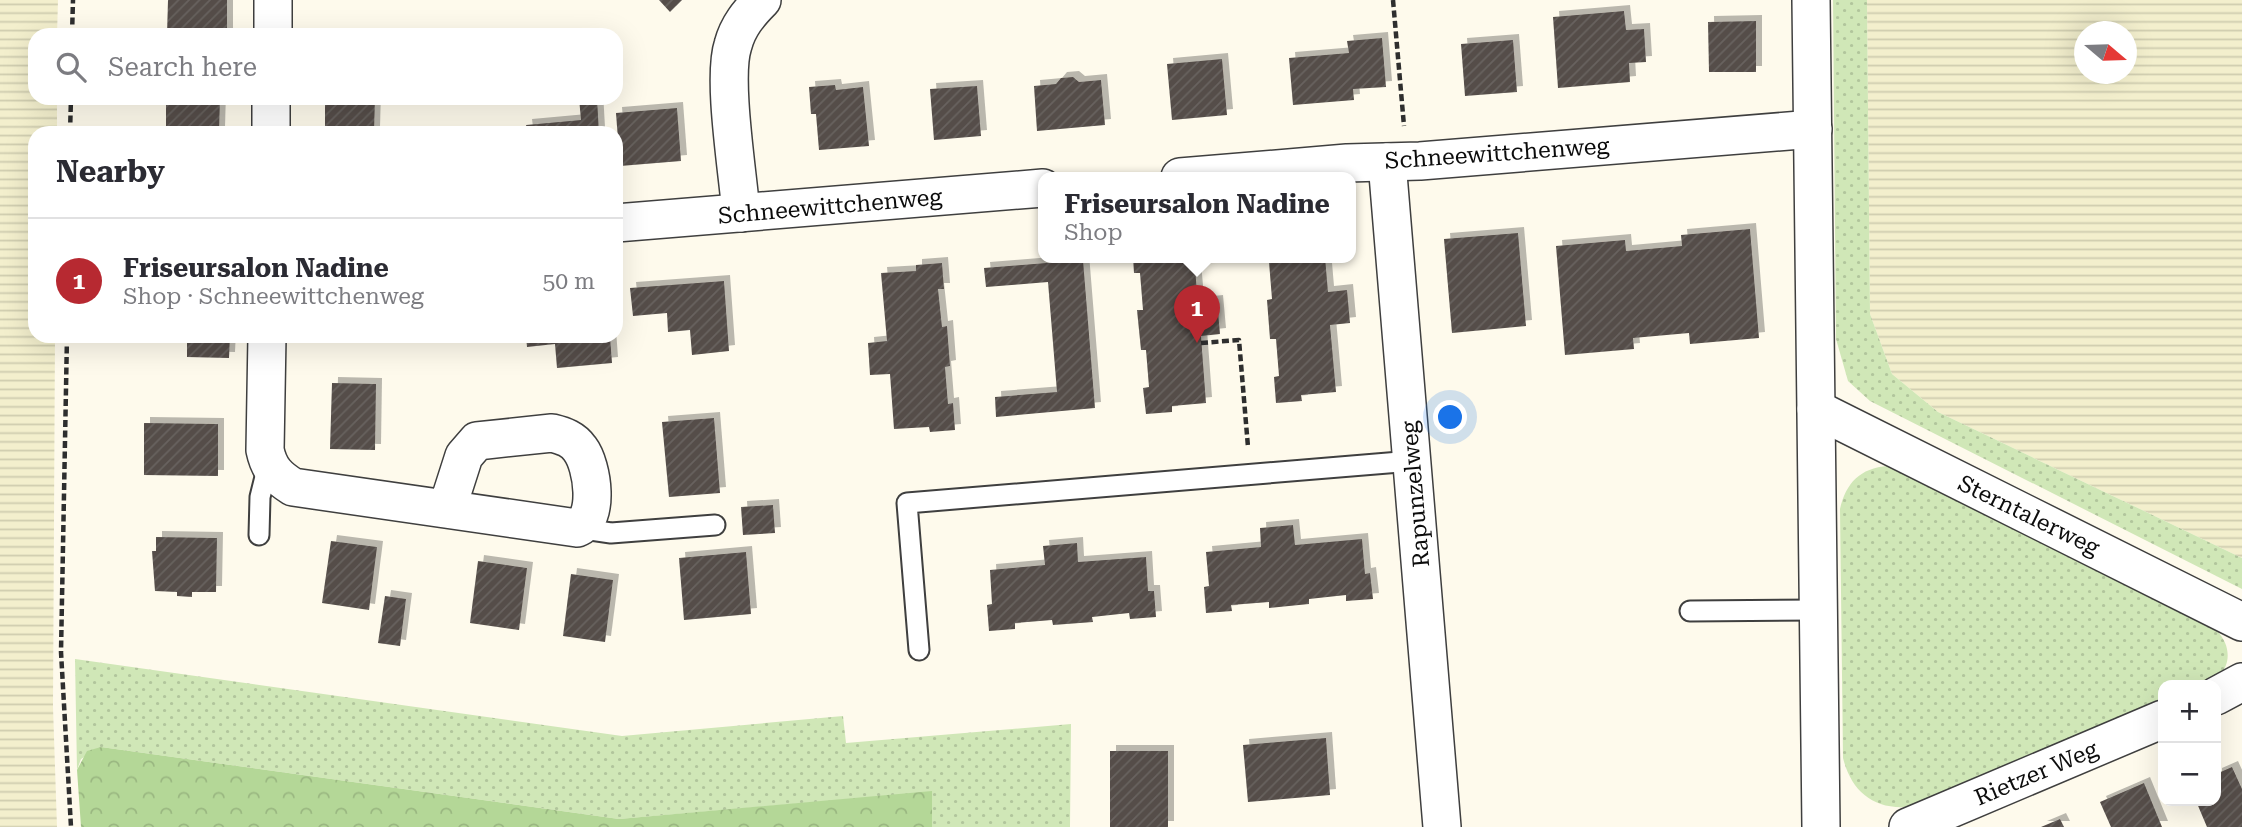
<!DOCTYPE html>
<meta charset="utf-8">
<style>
body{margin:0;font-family:"Roboto Serif",serif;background:#f7f7f7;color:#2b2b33}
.controls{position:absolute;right:21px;bottom:21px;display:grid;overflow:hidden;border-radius:14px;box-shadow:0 7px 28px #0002}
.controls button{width:63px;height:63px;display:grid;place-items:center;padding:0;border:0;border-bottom:2px solid #e1e1e2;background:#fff;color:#2b2b33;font:35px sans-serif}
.compass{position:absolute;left:2074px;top:21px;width:63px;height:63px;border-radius:50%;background:#fff;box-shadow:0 7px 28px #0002;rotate:109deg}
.you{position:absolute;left:1451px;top:418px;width:24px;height:24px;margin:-18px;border:5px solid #fff;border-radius:50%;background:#1a73e8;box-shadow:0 0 0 10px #1a73e833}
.badge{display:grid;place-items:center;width:46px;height:46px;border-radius:50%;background:#b72931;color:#fff;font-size:23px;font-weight:700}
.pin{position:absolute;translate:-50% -58px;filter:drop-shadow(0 2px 4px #0008)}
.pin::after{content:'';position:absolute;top:37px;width:24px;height:21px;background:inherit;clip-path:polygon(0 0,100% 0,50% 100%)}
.popup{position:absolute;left:1038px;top:172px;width:318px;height:91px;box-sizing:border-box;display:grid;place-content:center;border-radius:14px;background:#fff;filter:drop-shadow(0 2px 5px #0005);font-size:23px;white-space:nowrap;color:#7c7c81}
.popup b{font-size:26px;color:#2b2b33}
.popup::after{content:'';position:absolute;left:50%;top:100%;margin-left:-14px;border:14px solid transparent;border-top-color:#fff}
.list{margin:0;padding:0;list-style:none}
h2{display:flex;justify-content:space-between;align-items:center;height:91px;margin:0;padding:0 28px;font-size:30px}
h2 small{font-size:23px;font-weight:400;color:#7c7c81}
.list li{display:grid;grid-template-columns:46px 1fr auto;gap:21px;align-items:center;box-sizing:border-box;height:126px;padding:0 28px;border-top:2px solid #e1e1e2}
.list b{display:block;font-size:26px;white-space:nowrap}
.list p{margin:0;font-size:23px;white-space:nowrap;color:#7c7c81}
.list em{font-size:23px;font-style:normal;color:#7c7c81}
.icon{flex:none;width:38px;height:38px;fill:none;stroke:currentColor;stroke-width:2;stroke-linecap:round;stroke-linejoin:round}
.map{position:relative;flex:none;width:2242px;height:827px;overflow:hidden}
.search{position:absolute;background:#fff;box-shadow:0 7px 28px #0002;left:28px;top:28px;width:595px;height:77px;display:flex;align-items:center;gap:18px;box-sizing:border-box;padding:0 24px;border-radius:21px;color:#7c7c81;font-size:26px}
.panel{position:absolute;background:#fff;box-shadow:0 7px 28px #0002;left:28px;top:126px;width:595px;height:217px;border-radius:21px}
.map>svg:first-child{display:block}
</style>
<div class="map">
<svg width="2242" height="827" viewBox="0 0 2242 827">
<defs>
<pattern id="farmland-rules" width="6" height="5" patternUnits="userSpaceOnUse" patternTransform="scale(1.75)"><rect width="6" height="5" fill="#f3efcd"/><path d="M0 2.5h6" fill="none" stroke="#cfccaf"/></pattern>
<pattern id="grass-dots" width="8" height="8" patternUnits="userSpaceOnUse" patternTransform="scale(1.75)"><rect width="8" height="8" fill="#d0e7b7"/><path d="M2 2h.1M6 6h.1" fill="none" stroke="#b1c59c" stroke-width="1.8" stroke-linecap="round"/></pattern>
<pattern id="forest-crowns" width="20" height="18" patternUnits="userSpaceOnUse" patternTransform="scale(1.75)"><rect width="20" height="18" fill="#b4d797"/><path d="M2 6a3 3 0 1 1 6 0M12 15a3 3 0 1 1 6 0" fill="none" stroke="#9ab781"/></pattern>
<pattern id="building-hatch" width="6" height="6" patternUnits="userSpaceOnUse" patternTransform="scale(1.75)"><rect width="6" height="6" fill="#544d49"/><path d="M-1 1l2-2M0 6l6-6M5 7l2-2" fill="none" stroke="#68625f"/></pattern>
<filter id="shadow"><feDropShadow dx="6" dy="-6" stdDeviation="0" flood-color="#0004"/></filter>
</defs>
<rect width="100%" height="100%" fill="#fefaec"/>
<g fill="url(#farmland-rules)" fill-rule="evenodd">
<polygon points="0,0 58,0 57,35 35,35 35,98 57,98 57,133 35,133 35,336 55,336 53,707 57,827 0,827"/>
<path d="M1867,0h375v558l-304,-146 -46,-38 -22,-60zM2084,32h42v42h-42z"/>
</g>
<g fill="url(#grass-dots)">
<polygon points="1833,0 1867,0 1870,314 1892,374 1938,412 2242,558 2242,589 1870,401 1848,381 1836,339"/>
<path d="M1888,466l11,2 318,163c20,20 11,51 -19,54 -11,2 -23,0 -35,0v16l-257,106c-34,2 -55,-17 -63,-49l-3,-249c6,-26 20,-41 48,-43z"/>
<polygon points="75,659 622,736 843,716 846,743 1071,724 1070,827 932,827 931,792 619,819 101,747 81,759 77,770"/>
</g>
<polygon fill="url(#forest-crowns)" points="101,747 619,819 932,791 932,827 81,827 77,770 87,751"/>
<g fill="url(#building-hatch)" filter="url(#shadow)">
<polygon points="168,0 227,0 227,35 167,35"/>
<polygon points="659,0 682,0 670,12"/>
<polygon points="1624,11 1626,30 1644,29 1646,62 1629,63 1630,82 1558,88 1553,17"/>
<polygon points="1756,21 1756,72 1709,72 1708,22"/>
<polygon points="1382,38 1386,87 1353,89 1354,100 1293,105 1289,58 1349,53 1347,41"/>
<polygon points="1513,40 1517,92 1465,96 1461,44"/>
<polygon points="1222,59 1227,115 1172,120 1167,64"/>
<polygon points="1073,77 1079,82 1101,80 1105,125 1037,131 1034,86 1056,84 1061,78"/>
<polygon points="835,85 836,90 863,87 869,146 819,150 816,114 811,114 809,87"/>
<polygon points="977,86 981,136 934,140 930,89"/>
<polygon points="166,98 220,98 219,133 166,133"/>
<polygon points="325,98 375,98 374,133 325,133"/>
<polygon points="579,98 597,98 599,133 527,133 526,125 581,120"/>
<polygon points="677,108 681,161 620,166 616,113"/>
<polygon points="1750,229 1759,338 1690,344 1689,333 1633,338 1634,349 1565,355 1556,246 1625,240 1626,251 1682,246 1681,235"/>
<polygon points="1518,233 1526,326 1452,333 1444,239"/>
<polygon points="1133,257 1194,257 1198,303 1217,301 1220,334 1201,336 1206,403 1172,406 1172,412 1146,414 1143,388 1149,387 1146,350 1141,350 1137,310 1143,310 1140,273 1134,273"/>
<polygon points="1264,257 1325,257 1328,292 1347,290 1350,323 1330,325 1336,392 1301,395 1302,401 1276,403 1274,377 1279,376 1276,339 1270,339 1267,300 1272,299 1269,262 1264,262"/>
<polygon points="1083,260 1095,408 996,417 995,397 1057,392 1048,282 986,287 984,268"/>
<polygon points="942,263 944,289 938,289 942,327 947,326 950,366 945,367 948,404 953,403 955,430 930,432 929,427 894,429 890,374 870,375 868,343 887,341 881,273 916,271 916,265"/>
<polygon points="724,281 729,351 692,355 690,330 668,332 667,313 633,316 630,288"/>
<polygon points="187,336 230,336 229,358 187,357"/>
<polygon points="526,336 610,336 612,363 557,368 555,344 527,347"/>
<polygon points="332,383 376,384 375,450 330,449"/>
<polygon points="714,418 720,493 669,497 662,422"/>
<polygon points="144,423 218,424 218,476 144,475"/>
<polygon points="773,505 775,533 743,535 741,507"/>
<polygon points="1293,525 1295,545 1362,539 1365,574 1370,573 1373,599 1346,601 1346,595 1309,599 1309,604 1269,608 1269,602 1231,605 1232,611 1206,613 1204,587 1209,586 1206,552 1261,547 1260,528"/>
<polygon points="156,537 217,538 216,592 192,592 192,597 177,596 177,592 155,591 152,551 156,551"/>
<polygon points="331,541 377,547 369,610 322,603"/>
<polygon points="1077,543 1078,562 1146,557 1148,591 1154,591 1156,617 1130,619 1129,613 1092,617 1093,622 1053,625 1052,620 1015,623 1015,629 989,631 987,605 992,604 990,570 1045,565 1043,546"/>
<polygon points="746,552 751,614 684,620 679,558"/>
<polygon points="478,561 527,568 519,630 470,623"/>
<polygon points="571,574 613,580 605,642 563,636"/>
<polygon points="385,596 406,599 400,646 378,643"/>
<polygon points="1326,738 1330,795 1248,802 1243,745"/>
<rect x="1110" y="751" width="58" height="76"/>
<polygon points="2232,767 2242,789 2242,827 2207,827 2196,801 2216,801 2216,774"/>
<polygon points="2144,783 2162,827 2111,827 2100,802"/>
<polygon points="2060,819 2064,827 2041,827"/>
</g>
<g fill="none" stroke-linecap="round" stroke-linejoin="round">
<defs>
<g id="lane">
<polyline points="577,528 611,533 715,525"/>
<polyline points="259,535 260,497 268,465"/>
<polyline points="1690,611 1818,610"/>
<polyline points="919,650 907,503 1412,461"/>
</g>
<g id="street">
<polyline points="1811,0 1821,827"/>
<polyline points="273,35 273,0"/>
<polyline points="271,133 271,98"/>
<polyline points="1387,162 1442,827"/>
<polyline points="1180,177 1347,163 1420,161 1813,129"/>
<path d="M741,213c-3,-39 -19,-135 -8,-168 5,-19 16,-32 29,-45"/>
<polyline points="616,223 1043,188"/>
<path d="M267,336l-2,114c4,19 12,27 28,37l284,41c23,-8 16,-62 3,-79 -7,-10 -16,-13 -28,-16l-75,8 -13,15 -17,53"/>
<polyline points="1816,409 2242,622"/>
<polyline points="2216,696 2242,682"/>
<polyline points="1908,827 2163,719"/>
</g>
</defs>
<use href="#lane" stroke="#3f3f3f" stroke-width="23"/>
<use href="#street" stroke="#3f3f3f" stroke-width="40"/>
<g stroke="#2e2e2e" stroke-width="4.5" stroke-dasharray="7 3.5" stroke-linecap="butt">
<polyline points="1393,0 1404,126"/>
<polyline points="72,35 73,0"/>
<polyline points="70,133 71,98"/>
<polyline points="67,336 61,652 71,827"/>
<polyline points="1201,343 1239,340 1248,447"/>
</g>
<use href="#lane" stroke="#fff" stroke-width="19"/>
<use href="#street" stroke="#fff" stroke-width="37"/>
</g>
<g text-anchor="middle" stroke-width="7" stroke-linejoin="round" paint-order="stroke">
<g font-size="23" fill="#0c0c0c" stroke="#fff">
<text transform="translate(1497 153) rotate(-4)" y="8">Schneewittchenweg</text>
<text transform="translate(830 206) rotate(-5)" y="8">Schneewittchenweg</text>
<text transform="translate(1415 494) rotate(-95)" y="8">Rapunzelweg</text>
<text transform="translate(2029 515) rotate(26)" y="8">Sterntalerweg</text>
<text transform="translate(2036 773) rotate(-23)" y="8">Rietzer Weg</text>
</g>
</g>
</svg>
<div class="controls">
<button>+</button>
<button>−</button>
</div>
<svg class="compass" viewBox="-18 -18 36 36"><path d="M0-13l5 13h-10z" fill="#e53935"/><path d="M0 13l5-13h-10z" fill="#7c7c81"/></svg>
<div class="you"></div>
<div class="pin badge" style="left:1197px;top:343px">1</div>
<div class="popup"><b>Friseursalon Nadine</b>Shop</div>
<div class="search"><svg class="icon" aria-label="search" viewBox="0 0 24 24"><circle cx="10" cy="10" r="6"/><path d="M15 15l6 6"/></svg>Search here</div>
<section class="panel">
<h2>Nearby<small></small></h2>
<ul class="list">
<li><span class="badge">1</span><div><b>Friseursalon Nadine</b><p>Shop · Schneewittchenweg</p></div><em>50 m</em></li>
</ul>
</section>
</div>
